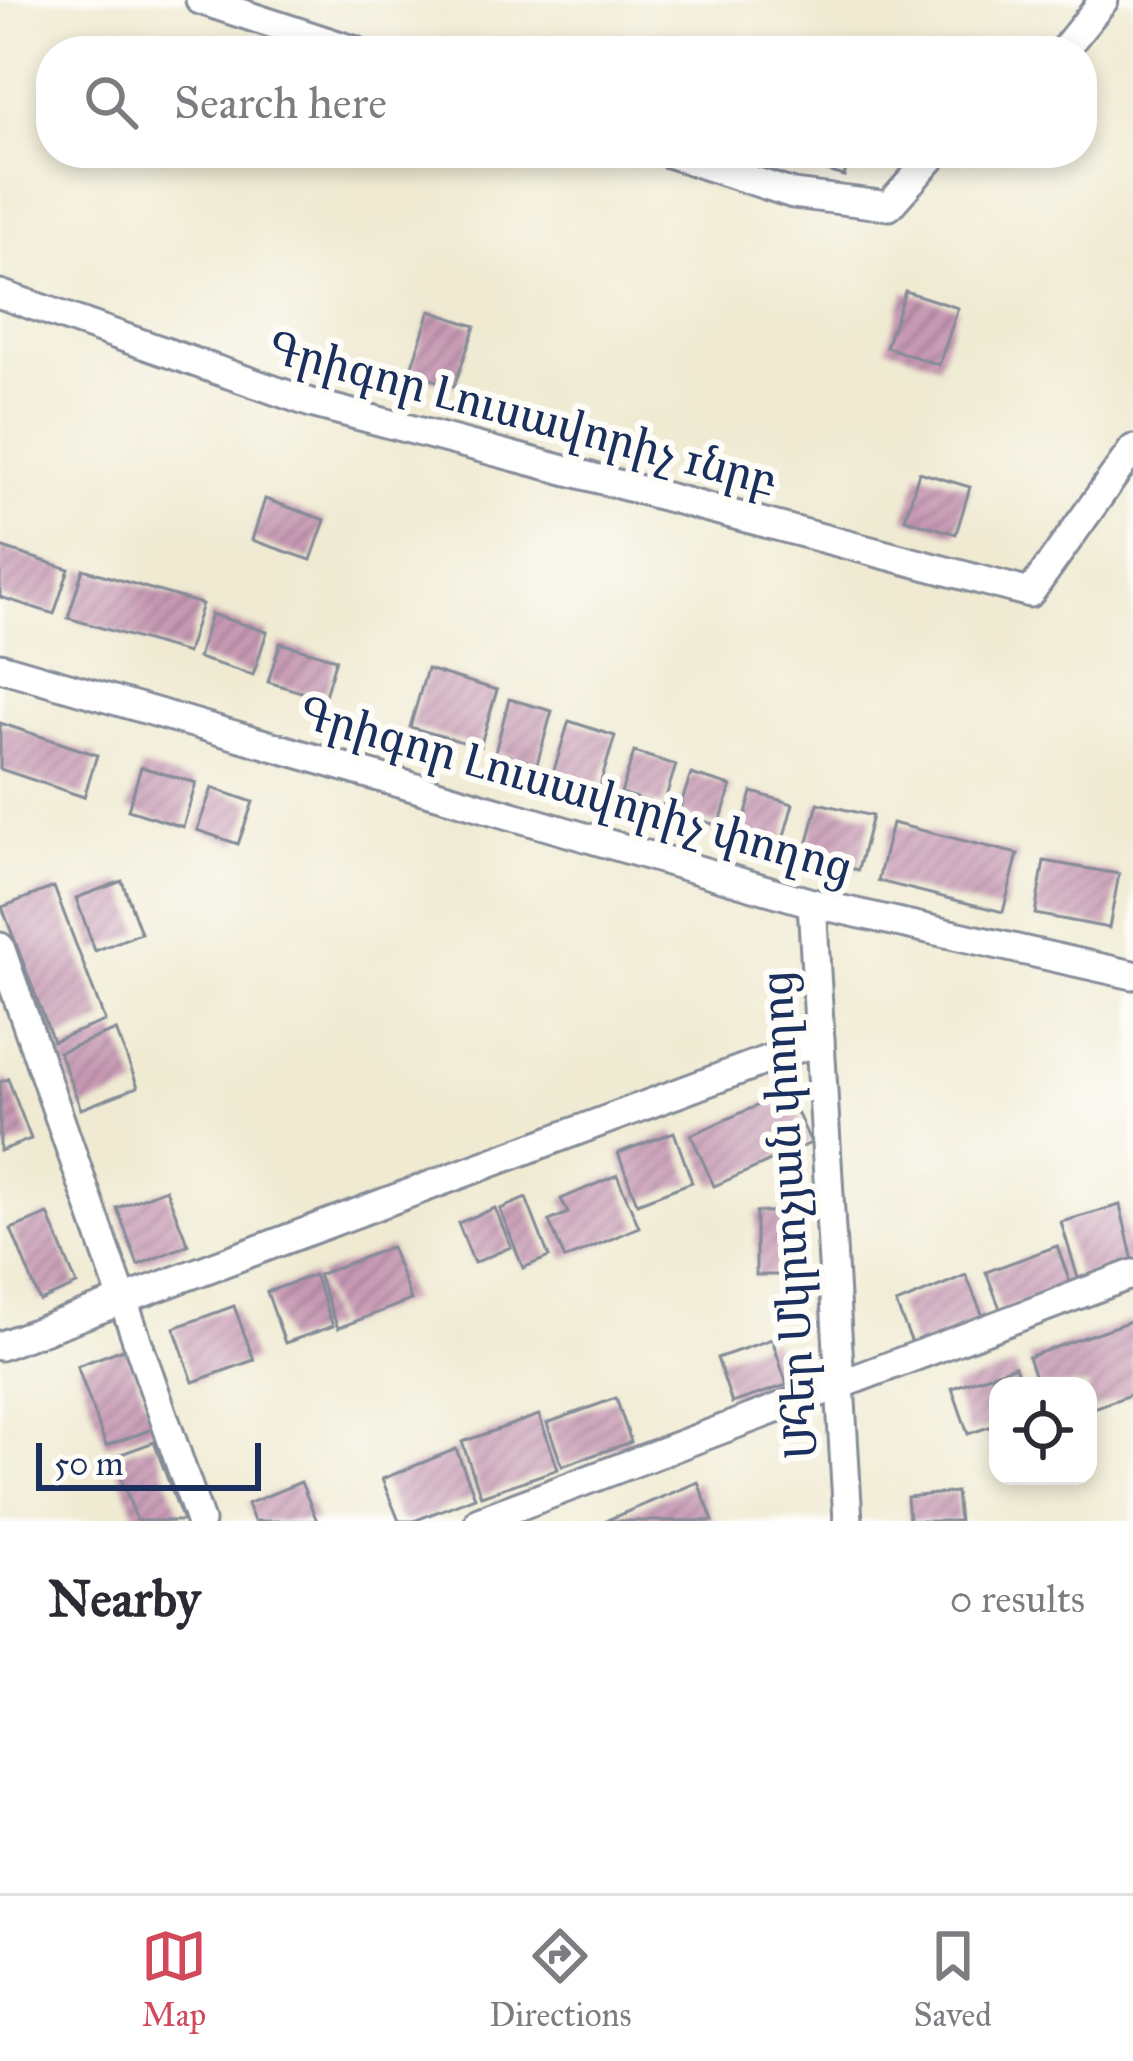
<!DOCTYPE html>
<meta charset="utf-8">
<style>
body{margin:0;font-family:"IM FELL Great Primer","Noto Serif Armenian",serif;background:#f7f7f7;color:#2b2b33}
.controls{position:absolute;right:36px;bottom:36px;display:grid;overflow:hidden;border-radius:24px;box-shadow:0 6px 18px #0003}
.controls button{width:108px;height:108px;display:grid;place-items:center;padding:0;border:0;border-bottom:3px solid #e1e1e2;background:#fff;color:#2b2b33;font:60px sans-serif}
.scale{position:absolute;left:36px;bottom:30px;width:225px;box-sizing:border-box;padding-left:12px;border:6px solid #1b2f5e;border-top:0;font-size:33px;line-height:42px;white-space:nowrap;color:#1b2f5e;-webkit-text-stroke:9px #fdfcf7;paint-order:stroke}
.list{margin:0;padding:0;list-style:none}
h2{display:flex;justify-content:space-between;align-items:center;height:156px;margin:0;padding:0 48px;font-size:51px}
h2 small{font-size:39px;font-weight:400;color:#7c7c81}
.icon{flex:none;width:66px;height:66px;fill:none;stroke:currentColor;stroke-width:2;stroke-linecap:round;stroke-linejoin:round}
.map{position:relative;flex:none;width:1133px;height:1521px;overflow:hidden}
.search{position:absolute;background:#fff;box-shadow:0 6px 18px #0003;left:36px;right:36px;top:36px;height:132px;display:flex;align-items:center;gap:30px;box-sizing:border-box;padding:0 42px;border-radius:48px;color:#7c7c81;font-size:45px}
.sheet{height:372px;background:#fff}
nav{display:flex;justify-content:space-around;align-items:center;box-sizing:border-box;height:168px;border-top:3px solid #e1e1e2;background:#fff;font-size:33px;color:#7c7c81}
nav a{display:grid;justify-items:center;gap:6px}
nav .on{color:#d1495b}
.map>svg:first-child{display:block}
</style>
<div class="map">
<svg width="1133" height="1521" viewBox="0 0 1133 1521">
<defs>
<pattern id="building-hatch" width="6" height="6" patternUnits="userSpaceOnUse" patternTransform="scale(3)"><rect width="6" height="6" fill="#c799b3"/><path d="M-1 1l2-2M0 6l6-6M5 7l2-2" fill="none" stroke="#a17d95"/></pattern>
</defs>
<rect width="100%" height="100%" fill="#fdfcf7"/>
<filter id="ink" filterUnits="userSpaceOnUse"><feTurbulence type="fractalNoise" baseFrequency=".00833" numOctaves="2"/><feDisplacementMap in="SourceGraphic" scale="24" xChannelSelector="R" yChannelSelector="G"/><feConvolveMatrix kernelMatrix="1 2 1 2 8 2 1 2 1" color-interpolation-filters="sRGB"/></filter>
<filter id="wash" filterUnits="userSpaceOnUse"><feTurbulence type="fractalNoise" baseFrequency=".004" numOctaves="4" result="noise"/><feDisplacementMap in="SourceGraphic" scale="48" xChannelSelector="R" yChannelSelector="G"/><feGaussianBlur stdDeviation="2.7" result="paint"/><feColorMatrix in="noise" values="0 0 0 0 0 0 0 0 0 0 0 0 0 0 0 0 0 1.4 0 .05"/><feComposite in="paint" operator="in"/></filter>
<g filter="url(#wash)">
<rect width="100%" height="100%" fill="#efead1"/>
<g id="blocks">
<g fill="url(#building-hatch)">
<polygon points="794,153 851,153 844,176 792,160"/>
<polygon points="905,291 958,308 939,365 886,347"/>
<polygon points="430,311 475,326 454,387 410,372"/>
<polygon points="919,472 970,487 956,534 905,519"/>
<polygon points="265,499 325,520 311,560 252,540"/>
<polygon points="0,547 69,569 54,614 0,597"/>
<polygon points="83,569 202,604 187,653 68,618"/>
<polygon points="211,614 267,632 253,675 198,658"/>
<polygon points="280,643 336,659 324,699 268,682"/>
<polygon points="427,669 497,690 480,747 410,727"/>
<polygon points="509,699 552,711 537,764 495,752"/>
<polygon points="569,721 615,736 599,788 553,773"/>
<polygon points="0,723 97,755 84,797 0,769"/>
<polygon points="634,752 676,765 663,806 621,793"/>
<polygon points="141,767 196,783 183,827 128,810"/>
<polygon points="691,774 731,786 719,826 678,813"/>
<polygon points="212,788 253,802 238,844 197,830"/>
<polygon points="752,792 793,804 781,847 740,836"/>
<polygon points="818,803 872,816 858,870 804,857"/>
<polygon points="892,823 1018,854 1003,912 878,881"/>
<polygon points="1044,861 1119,874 1109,928 1035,914"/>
<polygon points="122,881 141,933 95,951 76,898"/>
<polygon points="54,887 105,1021 53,1041 2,907"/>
<polygon points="116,1030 138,1087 81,1109 59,1052"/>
<polygon points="8,1079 31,1139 0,1151 0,1082"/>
<polygon points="788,1092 811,1143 714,1186 691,1135"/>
<polygon points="674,1132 692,1182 637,1203 618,1153"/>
<polygon points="617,1175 639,1227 565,1259 549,1221 568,1213 561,1199"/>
<polygon points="166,1189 188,1245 138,1265 117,1208"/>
<polygon points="526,1198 549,1257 523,1268 500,1209"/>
<polygon points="1120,1205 1133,1261 1078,1278 1061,1222"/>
<polygon points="495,1208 511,1247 474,1263 458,1223"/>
<rect x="756" y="1212" width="42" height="63"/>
<polygon points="48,1214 77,1285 40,1301 11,1229"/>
<polygon points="1057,1246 1071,1285 1001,1311 986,1272"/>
<polygon points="391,1247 411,1300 338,1328 318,1275"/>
<polygon points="314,1275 333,1326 285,1343 267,1292"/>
<polygon points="966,1275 984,1319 914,1348 896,1304"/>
<polygon points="234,1306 254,1360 193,1382 174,1328"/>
<polygon points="1133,1320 1133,1394 1088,1410 1088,1386 1038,1386 1028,1357"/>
<polygon points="772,1339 787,1385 732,1403 717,1358"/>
<polygon points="126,1348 155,1428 106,1446 77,1366"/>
<polygon points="1015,1366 1022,1386 998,1386 998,1424 968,1434 952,1388"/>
<polygon points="616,1398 631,1442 562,1466 547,1423"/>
<polygon points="539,1415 558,1469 481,1496 462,1442"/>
<polygon points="154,1442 183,1521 137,1521 113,1457"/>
<polygon points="456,1449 475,1497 414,1521 399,1521 382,1479"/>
<polygon points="301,1482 317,1521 254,1521 247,1504"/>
<polygon points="698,1482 713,1521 605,1521"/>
<polygon points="956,1492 959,1521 909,1521 907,1497"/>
</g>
</g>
</g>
<g filter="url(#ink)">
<use href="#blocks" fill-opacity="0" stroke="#858c98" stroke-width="3"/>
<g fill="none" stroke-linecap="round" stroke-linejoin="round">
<defs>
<g id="minor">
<polyline points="200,0 356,51"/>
<polyline points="1063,51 1104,0"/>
<polyline points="668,153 793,194 889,206 936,153"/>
<polyline points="0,294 311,403 1030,593 1133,449"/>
<polyline points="0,667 812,903 1133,975"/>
<polyline points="812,903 848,1521"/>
<polyline points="0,947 200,1521"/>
<polyline points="0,1346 820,1040"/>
<polyline points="479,1521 1133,1274"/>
</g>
</defs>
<use href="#minor" stroke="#858c98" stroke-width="33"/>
<use href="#minor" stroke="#fff" stroke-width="27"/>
</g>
</g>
<g text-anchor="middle" stroke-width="12" stroke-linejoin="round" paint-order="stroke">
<g font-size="45" fill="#1b2f5e" stroke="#fdfcf7">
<text transform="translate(523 413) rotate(15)" y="16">Գրիգոր Լուսավորիչ 1նրբ</text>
<text transform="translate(576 789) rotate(16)" y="16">Գրիգոր Լուսավորիչ փողոց</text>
<text transform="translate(788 1215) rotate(-93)" y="16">Մհեր Մկրտչյան փողոց</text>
</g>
</g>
</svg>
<div class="controls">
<button><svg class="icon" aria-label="locate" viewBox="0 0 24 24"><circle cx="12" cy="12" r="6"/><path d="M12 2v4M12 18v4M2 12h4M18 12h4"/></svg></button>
</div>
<div class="scale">50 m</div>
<div class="search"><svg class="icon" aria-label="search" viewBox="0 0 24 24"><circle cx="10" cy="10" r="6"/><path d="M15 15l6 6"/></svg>Search here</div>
</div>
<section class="sheet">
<h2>Nearby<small>0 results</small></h2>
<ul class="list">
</ul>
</section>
<nav>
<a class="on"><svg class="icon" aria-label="map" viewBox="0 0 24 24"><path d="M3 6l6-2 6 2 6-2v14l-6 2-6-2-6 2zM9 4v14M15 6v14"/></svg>Map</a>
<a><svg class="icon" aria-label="directions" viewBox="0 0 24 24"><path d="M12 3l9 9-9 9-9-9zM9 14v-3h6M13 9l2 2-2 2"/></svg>Directions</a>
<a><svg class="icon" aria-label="saved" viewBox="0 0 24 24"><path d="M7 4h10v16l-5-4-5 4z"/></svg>Saved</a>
</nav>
